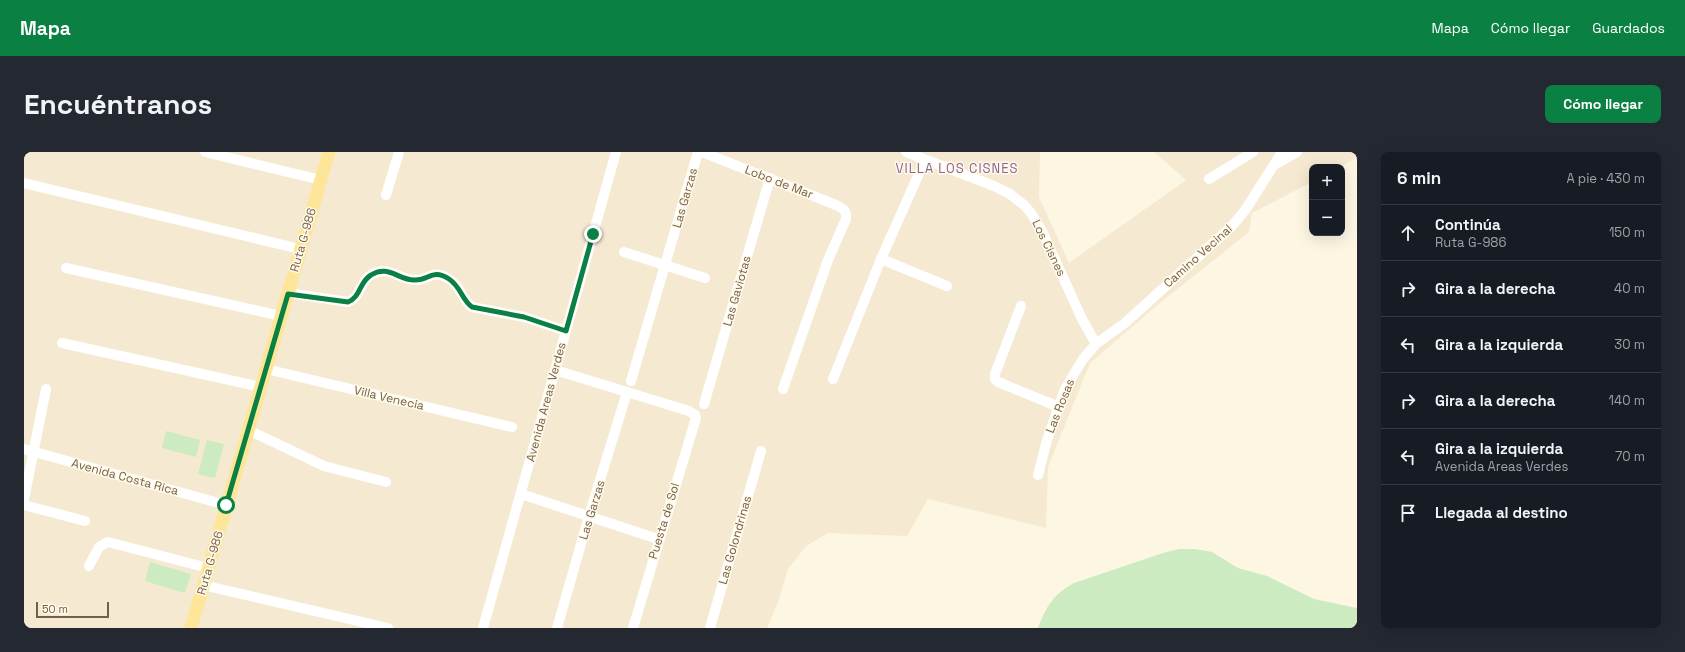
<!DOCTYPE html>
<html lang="es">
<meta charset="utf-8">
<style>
body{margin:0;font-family:"Space Grotesk",sans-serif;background:#242831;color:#f1f3f6}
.controls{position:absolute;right:12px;top:12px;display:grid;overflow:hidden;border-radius:8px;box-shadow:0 4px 16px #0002}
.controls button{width:36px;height:36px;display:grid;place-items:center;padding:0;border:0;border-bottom:1px solid #363941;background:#171b24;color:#f1f3f6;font:20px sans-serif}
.scale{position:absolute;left:12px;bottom:10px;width:73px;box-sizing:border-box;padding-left:4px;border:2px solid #765f48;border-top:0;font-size:11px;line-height:14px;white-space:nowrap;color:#765f48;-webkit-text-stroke:3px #fffaea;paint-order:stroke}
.stop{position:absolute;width:12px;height:12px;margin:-9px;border:3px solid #0b8043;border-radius:50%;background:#fff}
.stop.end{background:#0b8043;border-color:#fff;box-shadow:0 1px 4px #0008}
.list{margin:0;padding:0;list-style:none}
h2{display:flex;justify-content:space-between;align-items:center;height:52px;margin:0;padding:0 16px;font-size:17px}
h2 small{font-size:13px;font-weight:400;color:#9ea1a6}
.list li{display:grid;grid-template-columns:26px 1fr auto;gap:12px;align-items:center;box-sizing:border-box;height:56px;padding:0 16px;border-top:1px solid #363941}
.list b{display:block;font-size:15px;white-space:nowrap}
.list p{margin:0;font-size:13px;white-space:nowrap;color:#9ea1a6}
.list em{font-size:13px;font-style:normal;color:#9ea1a6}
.icon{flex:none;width:22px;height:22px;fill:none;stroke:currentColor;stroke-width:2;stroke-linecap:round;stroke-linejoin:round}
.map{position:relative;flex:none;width:1333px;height:476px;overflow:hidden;border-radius:8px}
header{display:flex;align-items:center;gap:24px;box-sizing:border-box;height:56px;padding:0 20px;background:#0b8043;color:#fff}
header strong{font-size:19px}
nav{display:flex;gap:22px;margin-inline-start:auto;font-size:14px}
.intro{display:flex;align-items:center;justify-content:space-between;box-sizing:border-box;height:96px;padding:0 24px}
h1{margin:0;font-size:28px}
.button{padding:10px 18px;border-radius:8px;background:#0b8043;color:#fff;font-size:14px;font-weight:700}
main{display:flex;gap:24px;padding:0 24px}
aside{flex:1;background:#171b24;border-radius:8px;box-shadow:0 4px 16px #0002}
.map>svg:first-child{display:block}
</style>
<header>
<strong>Mapa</strong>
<nav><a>Mapa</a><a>Cómo llegar</a><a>Guardados</a></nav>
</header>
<div class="intro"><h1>Encuéntranos</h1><a class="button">Cómo llegar</a></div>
<main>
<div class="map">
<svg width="1333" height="476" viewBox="0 0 1333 476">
<rect width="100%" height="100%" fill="#fdf6e3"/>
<polygon fill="#f5e9d1" points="0,0 1016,0 1015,45 1045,111 1162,28 1130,0 1333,0 1333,6 1316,15 1288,15 1288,30 1228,61 1225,80 1137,150 1066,211 1024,315 1022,376 904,347 883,384 804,381 782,394 764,417 754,450 743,476 0,476"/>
<g fill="#ccebc1">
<polygon points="142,279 176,288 172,305 138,296"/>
<polygon points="183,288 200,292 191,326 174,322"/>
<path d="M1155,397h16l17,3 26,16 29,8 47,23 43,9v20h-319c9,-23 15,-33 36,-45l89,-30z"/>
<polygon points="126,410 167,422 161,441 121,429"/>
</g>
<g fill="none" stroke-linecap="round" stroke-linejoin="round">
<g stroke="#fff" stroke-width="10">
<polyline points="181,0 297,28"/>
<path d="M678,0l134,53c7,3 11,6 10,14l-18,41 -45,129"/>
<polyline points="882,0 970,34 986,42 1000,53 1007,61 1018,79 1058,167 1072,192"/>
<polyline points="1252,12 1273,0"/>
<polyline points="1185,27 1229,0"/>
<polyline points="0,31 276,97"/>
<polyline points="362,43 375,0"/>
<polyline points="600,100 681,126"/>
<polyline points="857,107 923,134"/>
<polyline points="42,116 257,164"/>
<path d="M264,141l60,9c13,-5 11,-20 23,-27 18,-11 27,5 44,5 14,1 17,-12 34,-1 12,7 13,21 23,28l52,10 42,14"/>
<polyline points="997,154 971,222 971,227 974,230 1035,255"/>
<polyline points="38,191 237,235"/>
<polyline points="242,217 488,275"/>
<polyline points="531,218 665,259 671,263 672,266 609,476"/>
<polyline points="809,227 857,107 901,8"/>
<polyline points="607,229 674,0"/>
<polyline points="680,252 746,26"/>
<polyline points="224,278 300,314 362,330"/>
<polyline points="0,297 202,353"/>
<polyline points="1014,323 1023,288 1041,237 1059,207 1072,192 1101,171 1207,75 1222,57 1258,0"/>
<polyline points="497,342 634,387"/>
<polyline points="0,347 22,237"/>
<polyline points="0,353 61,369"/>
<polyline points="65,414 75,395 84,390 184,416"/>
<polyline points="179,433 364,476"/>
<polyline points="459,476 592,0"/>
<polyline points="533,476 565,364 603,240"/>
<polyline points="686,476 737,299"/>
</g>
<polyline stroke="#fde699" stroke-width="13" points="167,476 305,0"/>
</g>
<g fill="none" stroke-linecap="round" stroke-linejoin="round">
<path stroke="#0b8043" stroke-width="5" d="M202,353l62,-211 60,8c13,-5 11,-20 23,-27 17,-11 27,5 43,5 15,1 18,-12 35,-1 12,8 13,21 23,28l52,10 42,14 27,-97"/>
</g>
<g text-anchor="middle" stroke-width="3" stroke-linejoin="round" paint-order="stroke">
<g font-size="12" fill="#765f48" stroke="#fffaea">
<text transform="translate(755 30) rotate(21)" y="4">Lobo de Mar</text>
<text transform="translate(661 46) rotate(-74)" y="4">Las Garzas</text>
<text transform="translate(279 88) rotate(-74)" y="4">Ruta G-986</text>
<text transform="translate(1025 96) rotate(64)" y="4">Los Cisnes</text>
<text transform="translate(1174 104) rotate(-42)" y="4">Camino Vecinal</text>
<text transform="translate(713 139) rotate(-74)" y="4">Las Gaviotas</text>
<text transform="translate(365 246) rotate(13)" y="4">Villa Venecia</text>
<text transform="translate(522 250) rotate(-75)" y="4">Avenida Areas Verdes</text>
<text transform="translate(1036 254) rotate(-68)" y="4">Las Rosas</text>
<text transform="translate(101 325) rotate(15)" y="4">Avenida Costa Rica</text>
<text transform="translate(568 358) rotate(-73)" y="4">Las Garzas</text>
<text transform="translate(640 369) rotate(-73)" y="4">Puesta de Sol</text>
<text transform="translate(711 388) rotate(-74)" y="4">Las Golondrinas</text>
<text transform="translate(186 411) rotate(-74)" y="4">Ruta G-986</text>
</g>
<g font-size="13" letter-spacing="1" fill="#8f6399" stroke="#fffaea">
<text x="933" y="21">VILLA LOS CISNES</text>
</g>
</g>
</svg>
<div class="controls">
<button>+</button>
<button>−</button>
</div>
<div class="scale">50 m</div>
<div class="stop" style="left:202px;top:353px"></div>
<div class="stop end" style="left:569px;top:82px"></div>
</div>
<aside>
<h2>6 min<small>A pie · 430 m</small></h2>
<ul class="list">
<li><svg class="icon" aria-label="ahead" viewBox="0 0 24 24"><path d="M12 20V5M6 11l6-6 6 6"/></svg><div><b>Continúa</b><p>Ruta G-986</p></div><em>150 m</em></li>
<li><svg class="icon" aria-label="right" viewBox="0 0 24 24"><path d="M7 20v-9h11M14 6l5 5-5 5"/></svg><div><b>Gira a la derecha</b></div><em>40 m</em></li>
<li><svg class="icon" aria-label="left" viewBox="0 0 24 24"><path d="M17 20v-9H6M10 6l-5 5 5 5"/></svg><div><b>Gira a la izquierda</b></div><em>30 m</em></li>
<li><svg class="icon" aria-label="right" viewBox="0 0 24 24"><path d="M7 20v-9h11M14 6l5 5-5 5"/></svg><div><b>Gira a la derecha</b></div><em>140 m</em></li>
<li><svg class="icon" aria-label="left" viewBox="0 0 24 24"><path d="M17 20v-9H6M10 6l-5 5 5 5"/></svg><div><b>Gira a la izquierda</b><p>Avenida Areas Verdes</p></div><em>70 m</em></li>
<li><svg class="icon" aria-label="arrive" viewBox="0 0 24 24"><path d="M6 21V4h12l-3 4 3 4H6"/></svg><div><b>Llegada al destino</b></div></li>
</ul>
</aside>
</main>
